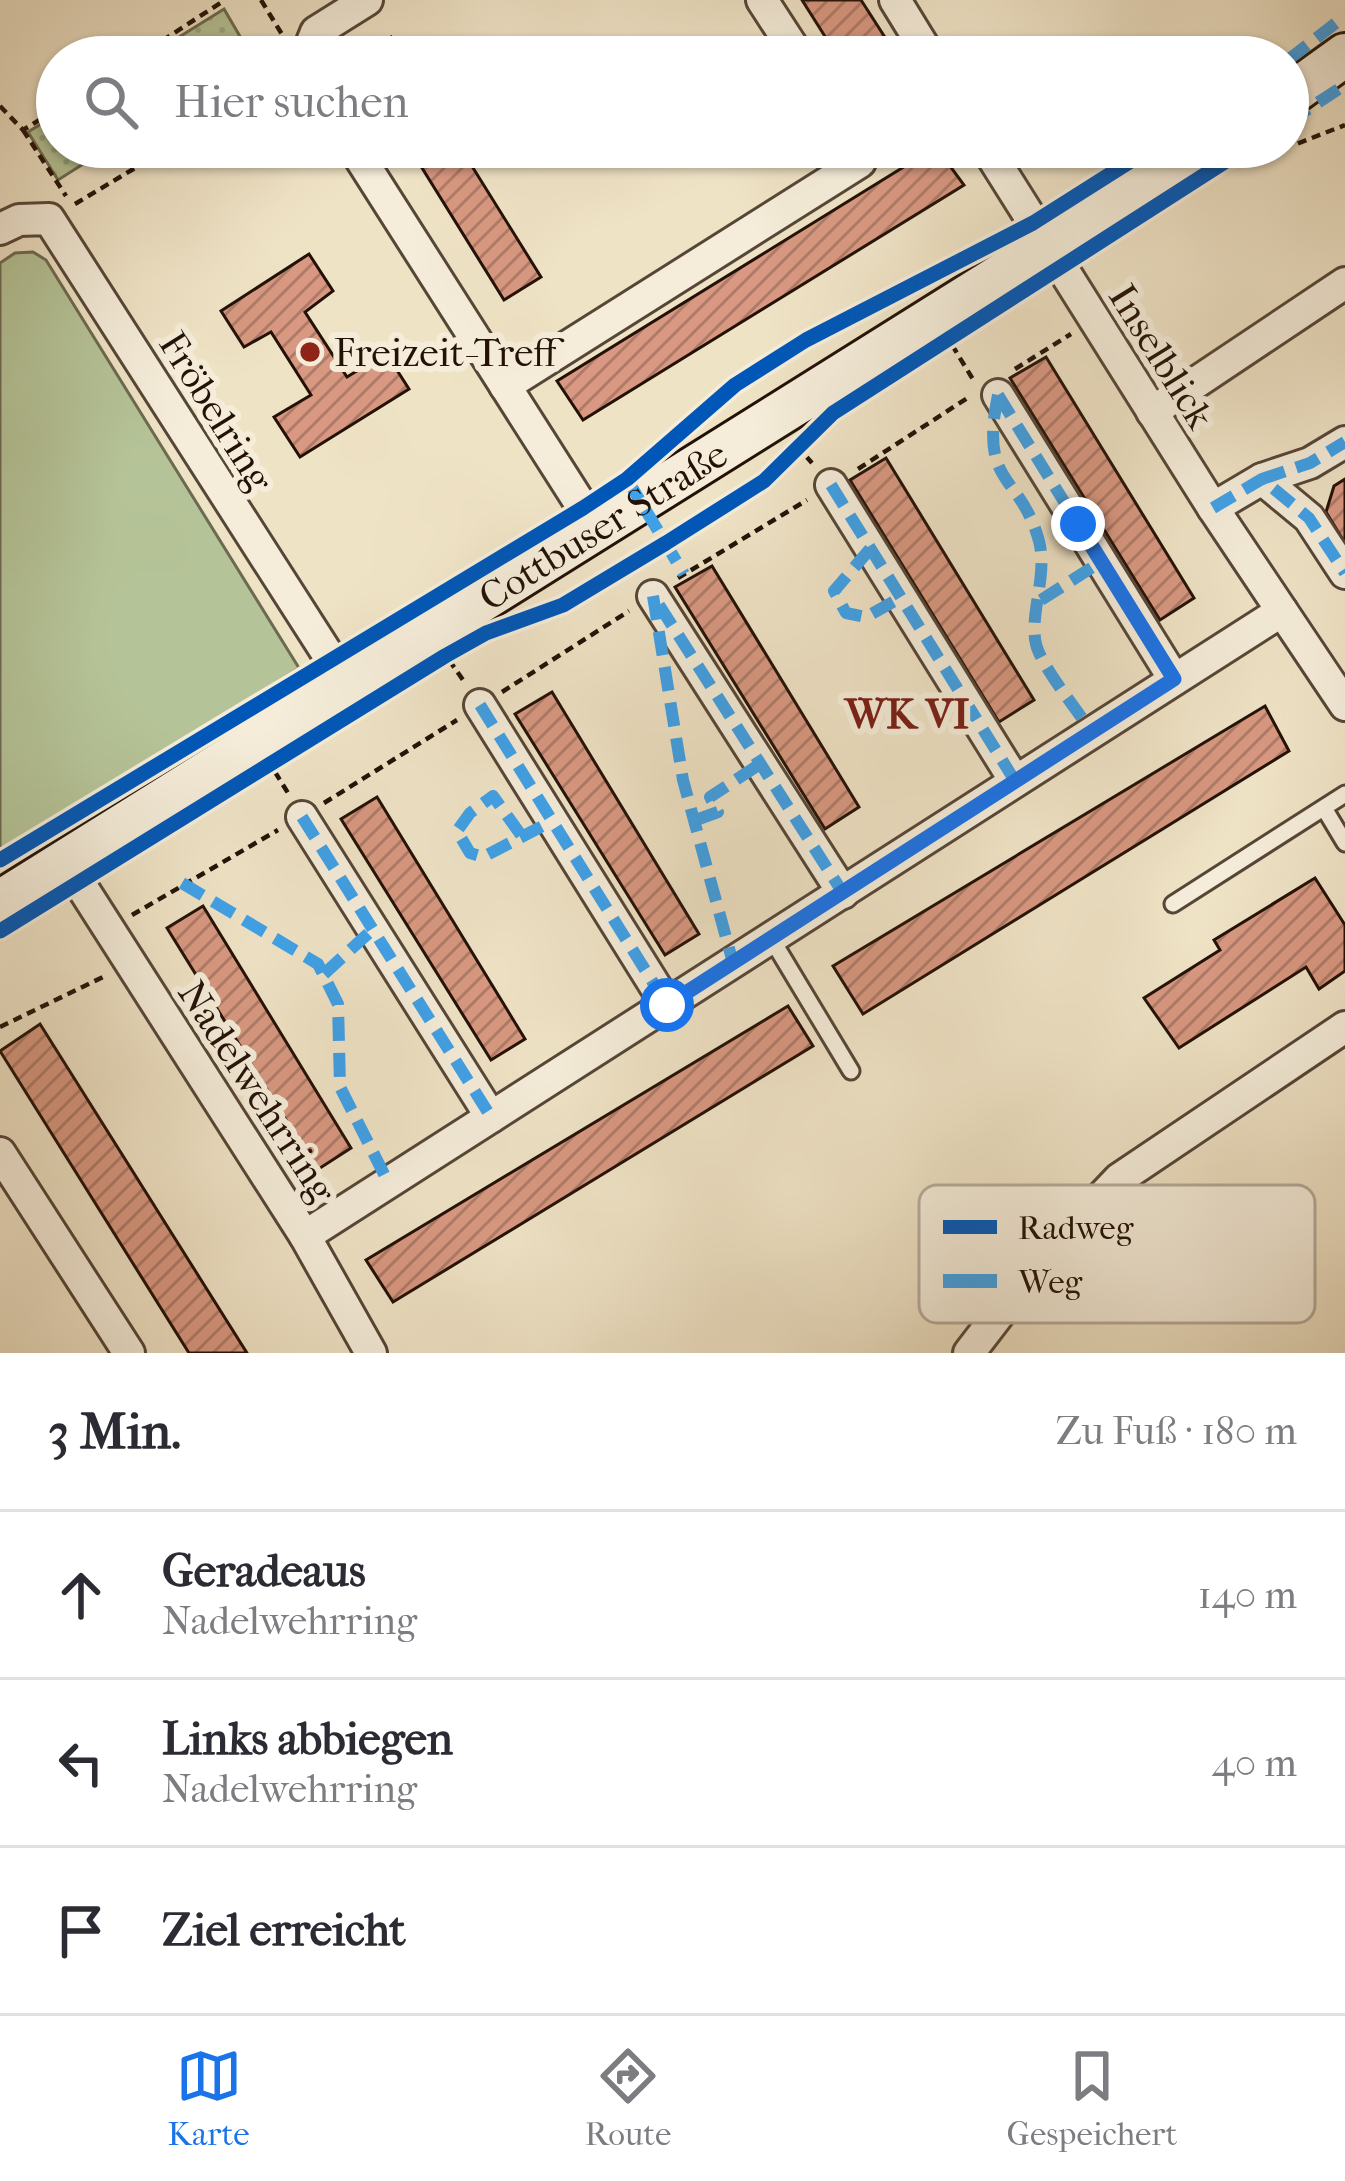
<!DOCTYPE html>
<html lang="de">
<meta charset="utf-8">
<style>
body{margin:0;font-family:"IM FELL French Canon",serif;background:#f2f2f3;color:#2b2b33}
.stop{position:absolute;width:36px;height:36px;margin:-27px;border:9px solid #1a73e8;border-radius:50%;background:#fff}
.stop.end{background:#1a73e8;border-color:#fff;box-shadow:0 3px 12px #0008}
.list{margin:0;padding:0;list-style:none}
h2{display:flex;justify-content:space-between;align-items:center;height:156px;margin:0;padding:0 48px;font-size:51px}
h2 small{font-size:39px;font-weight:400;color:#7c7c81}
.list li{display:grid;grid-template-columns:78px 1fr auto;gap:36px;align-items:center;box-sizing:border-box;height:168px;padding:0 48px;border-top:3px solid #e1e1e2}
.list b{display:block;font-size:45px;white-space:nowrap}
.list p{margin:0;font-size:39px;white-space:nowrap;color:#7c7c81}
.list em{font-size:39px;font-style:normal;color:#7c7c81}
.icon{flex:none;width:66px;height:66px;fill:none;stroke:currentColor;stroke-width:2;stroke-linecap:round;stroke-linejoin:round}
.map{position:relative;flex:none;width:1345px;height:1353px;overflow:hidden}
.search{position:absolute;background:#fff;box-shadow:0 3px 9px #0004;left:36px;right:36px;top:36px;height:132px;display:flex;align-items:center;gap:30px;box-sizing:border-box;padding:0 42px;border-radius:66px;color:#7c7c81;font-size:45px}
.sheet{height:660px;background:#fff}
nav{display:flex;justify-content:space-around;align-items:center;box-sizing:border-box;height:168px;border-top:3px solid #e1e1e2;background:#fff;font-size:33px;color:#7c7c81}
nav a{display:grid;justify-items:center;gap:6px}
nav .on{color:#1a73e8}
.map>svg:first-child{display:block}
</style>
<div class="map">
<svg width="1345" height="1353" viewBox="0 0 1345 1353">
<defs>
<pattern id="park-dots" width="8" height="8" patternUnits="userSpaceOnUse" patternTransform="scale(3)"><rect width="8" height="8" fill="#b5c498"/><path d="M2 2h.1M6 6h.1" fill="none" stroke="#9ba782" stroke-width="1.8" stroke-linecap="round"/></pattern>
<pattern id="building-hatch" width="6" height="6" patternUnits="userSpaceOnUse" patternTransform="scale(3)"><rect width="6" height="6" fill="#d89881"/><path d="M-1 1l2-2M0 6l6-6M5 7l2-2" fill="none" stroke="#af7b68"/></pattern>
</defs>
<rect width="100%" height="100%" fill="#efe3c6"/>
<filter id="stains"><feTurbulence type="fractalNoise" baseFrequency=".00167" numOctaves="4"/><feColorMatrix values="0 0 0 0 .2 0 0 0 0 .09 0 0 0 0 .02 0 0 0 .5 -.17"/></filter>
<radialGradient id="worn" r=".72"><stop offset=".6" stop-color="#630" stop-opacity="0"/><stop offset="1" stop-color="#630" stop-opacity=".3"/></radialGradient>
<polygon fill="#b5c498" stroke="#6c6a50" stroke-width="3" points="33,252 46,260 299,668 0,854 0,263 15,253"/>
<g fill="url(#park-dots)" stroke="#6c6a50" stroke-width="3">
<polygon points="224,9 252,57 147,57"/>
<polygon points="57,114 57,147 110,147 58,180 28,132"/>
</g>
<g fill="url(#building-hatch)" stroke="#231107" stroke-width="3">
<polygon points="802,0 861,0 895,53 838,57"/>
<polygon points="391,37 403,57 358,57"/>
<polygon points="409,147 460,147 541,277 504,300"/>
<polygon points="936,147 964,185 583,420 557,381"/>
<polygon points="309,254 333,291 305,312 347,377 386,353 409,389 300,457 274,417 311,395 271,332 244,347 221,311"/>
<polygon points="1046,357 1194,598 1160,620 1010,378"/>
<polygon points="886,458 1034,700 999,722 850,480"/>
<polygon points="1345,479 1345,543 1326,512 1334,486"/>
<polygon points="712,566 859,807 825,829 675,587"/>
<polygon points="552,692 699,934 665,955 515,714"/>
<polygon points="1265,706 1289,751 863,1014 833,966"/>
<polygon points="377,797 525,1039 491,1060 341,819"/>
<polygon points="1315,878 1345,925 1345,971 1319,989 1306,967 1179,1048 1144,998 1220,950 1214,940"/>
<polygon points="203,906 351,1148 317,1170 167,928"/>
<polygon points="788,1006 813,1046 393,1302 366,1260"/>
<polygon points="40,1024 247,1353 189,1353 0,1051"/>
</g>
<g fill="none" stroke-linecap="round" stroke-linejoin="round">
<defs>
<g id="lane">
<polyline points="1324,808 1345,843"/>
<polyline points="1173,904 1345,794"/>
<polyline points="771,938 851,1071"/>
</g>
<g id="street">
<polyline points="762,0 799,57"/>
<polyline points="895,0 930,57"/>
<polyline points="306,57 316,32 367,0"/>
<polyline points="353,147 583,508 589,536"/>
<polyline points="986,147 1213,508 1345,705"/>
<polyline points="0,229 19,220 49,219 348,686"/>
<polyline points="505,386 860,162 855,147"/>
<polyline points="998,395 1174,679"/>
<polyline points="1152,412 1345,283"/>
<polyline points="1262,479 1310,463 1345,442"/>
<polyline points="831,485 1015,781"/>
<polyline points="1213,508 1262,479 1309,518 1345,573"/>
<polyline points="653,596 843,893"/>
<polyline points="480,705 667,1005"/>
<polyline points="302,817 491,1117"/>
<polyline points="66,862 305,1236 1282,611"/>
<polyline points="0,1153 129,1353"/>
<polyline points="305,1236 371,1353"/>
<polyline points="969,1353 1036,1266 1119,1179 1345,1027"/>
</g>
<g id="secondary">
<polyline points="1288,96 1345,55"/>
<path id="s1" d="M0,902l1206,-755"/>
</g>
</defs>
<use href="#lane" stroke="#564637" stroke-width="21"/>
<use href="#street" stroke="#564637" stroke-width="36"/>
<use href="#secondary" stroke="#231107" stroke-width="48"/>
<g stroke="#231107" stroke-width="4.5" stroke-dasharray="9 6" stroke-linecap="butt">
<polyline points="261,0 283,36"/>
<polyline points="137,57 225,0"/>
<polyline points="0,106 23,130 57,109"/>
<polyline points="23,130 66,196"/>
<polyline points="1288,136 1294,145 1345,125"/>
<polyline points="75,204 170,147"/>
<polyline points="952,345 974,381"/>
<polyline points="1015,369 1071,334"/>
<polyline points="797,446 812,463"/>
<polyline points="858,469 969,397"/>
<polyline points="678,578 807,500"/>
<polyline points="449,660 463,680"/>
<polyline points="502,692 629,611"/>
<polyline points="275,772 288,793"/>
<polyline points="324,803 457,720"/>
<polyline points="132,915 278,830"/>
<polyline points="0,1027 103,977"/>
</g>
<use href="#lane" stroke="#f5edda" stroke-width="15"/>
<use href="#street" stroke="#f5edda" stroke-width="30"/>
<use href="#secondary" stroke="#f5edda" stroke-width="42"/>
<g stroke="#3ea1e9" stroke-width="12" stroke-dasharray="24 12" stroke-linecap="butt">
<polyline points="1288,60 1345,16"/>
<polyline points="1288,122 1345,85"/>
<path d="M998,395c-19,92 22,77 41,146 9,34 -10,74 -3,103 5,22 42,67 55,87"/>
<polyline points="998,395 1174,679"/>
<polyline points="627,479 684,574"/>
<polyline points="1262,479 1310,463 1345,442"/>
<polyline points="831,485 1015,781"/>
<polyline points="1213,508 1262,479 1309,518 1345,573"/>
<polyline points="870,549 834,591 846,613 866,617 900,598"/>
<polyline points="653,596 683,780 733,963"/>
<polyline points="1041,600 1102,561"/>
<polyline points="659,605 843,893"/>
<polyline points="480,705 667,1005"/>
<polyline points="302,817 491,1117"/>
<polyline points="696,820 718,812 710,797 760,764"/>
<polyline points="521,835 493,796 470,813 457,831 470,853 483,857 552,821"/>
<polyline points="182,883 318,964 338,1004 340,1087 388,1182"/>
<polyline points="324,974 372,930"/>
</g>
<defs>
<g id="cycleway">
<polyline points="0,860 583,508 627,479 735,385 806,340 1033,223 1153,147"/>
<polyline points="0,931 445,656 486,633 563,605 666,543 764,481 833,413 1248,147"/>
</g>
</defs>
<use href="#cycleway" stroke="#f5edda" stroke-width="22"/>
<use href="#cycleway" stroke="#0057b8" stroke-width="15"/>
</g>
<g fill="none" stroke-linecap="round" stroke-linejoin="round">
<polyline stroke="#1a73e8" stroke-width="15" points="667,1005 1174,679 1078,524"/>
</g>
<circle fill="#8f2418" stroke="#f5edda" stroke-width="4.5" cx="310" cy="352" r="12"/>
<g text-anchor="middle" stroke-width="12" stroke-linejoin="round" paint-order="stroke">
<g font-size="39" fill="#231107" stroke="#f5edda" text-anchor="start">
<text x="334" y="366">Freizeit-Treff</text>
</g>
<g font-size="39" fill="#231107" stroke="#f5edda">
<text transform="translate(1162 356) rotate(58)" y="14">Inselblick</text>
<text transform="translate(217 411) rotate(58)" y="14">Fröbelring</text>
<text dy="14" stroke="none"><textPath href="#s1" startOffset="711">Cottbuser Straße</textPath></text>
<text transform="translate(258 1091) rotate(57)" y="14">Nadelwehrring</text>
</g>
<g font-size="42" font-weight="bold" fill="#7a1f14" stroke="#f5edda">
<text x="907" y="728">WK VI</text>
</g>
</g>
<rect x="919" y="1185" width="396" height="138" rx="18" fill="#f5edda" stroke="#b6ab9b" stroke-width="3"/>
<rect x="943" y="1220" width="54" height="14" fill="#0057b8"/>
<rect x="943" y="1274" width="54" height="14" fill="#3ea1e9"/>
<g font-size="33" fill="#231107">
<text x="1018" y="1239">Radweg</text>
<text x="1018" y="1293">Weg</text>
</g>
<rect width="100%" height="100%" filter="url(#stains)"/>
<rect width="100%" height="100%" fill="url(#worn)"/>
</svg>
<div class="stop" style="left:667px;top:1005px"></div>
<div class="stop end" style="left:1078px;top:524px"></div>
<div class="search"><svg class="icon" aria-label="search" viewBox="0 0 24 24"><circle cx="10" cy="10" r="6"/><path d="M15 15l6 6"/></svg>Hier suchen</div>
</div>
<section class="sheet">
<h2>3 Min.<small>Zu Fuß · 180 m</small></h2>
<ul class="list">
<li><svg class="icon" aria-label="ahead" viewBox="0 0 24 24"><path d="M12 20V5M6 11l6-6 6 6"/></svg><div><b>Geradeaus</b><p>Nadelwehrring</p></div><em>140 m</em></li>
<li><svg class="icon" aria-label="left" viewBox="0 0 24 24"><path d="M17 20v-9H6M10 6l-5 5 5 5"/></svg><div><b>Links abbiegen</b><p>Nadelwehrring</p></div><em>40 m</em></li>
<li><svg class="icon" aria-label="arrive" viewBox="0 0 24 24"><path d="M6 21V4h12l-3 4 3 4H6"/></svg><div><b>Ziel erreicht</b></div></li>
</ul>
</section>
<nav>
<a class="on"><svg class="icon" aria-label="map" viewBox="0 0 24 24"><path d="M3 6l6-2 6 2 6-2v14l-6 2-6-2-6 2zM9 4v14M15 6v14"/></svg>Karte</a>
<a><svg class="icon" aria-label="directions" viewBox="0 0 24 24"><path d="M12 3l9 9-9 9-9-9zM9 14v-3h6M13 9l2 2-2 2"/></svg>Route</a>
<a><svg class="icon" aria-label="saved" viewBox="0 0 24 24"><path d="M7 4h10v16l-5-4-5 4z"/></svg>Gespeichert</a>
</nav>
